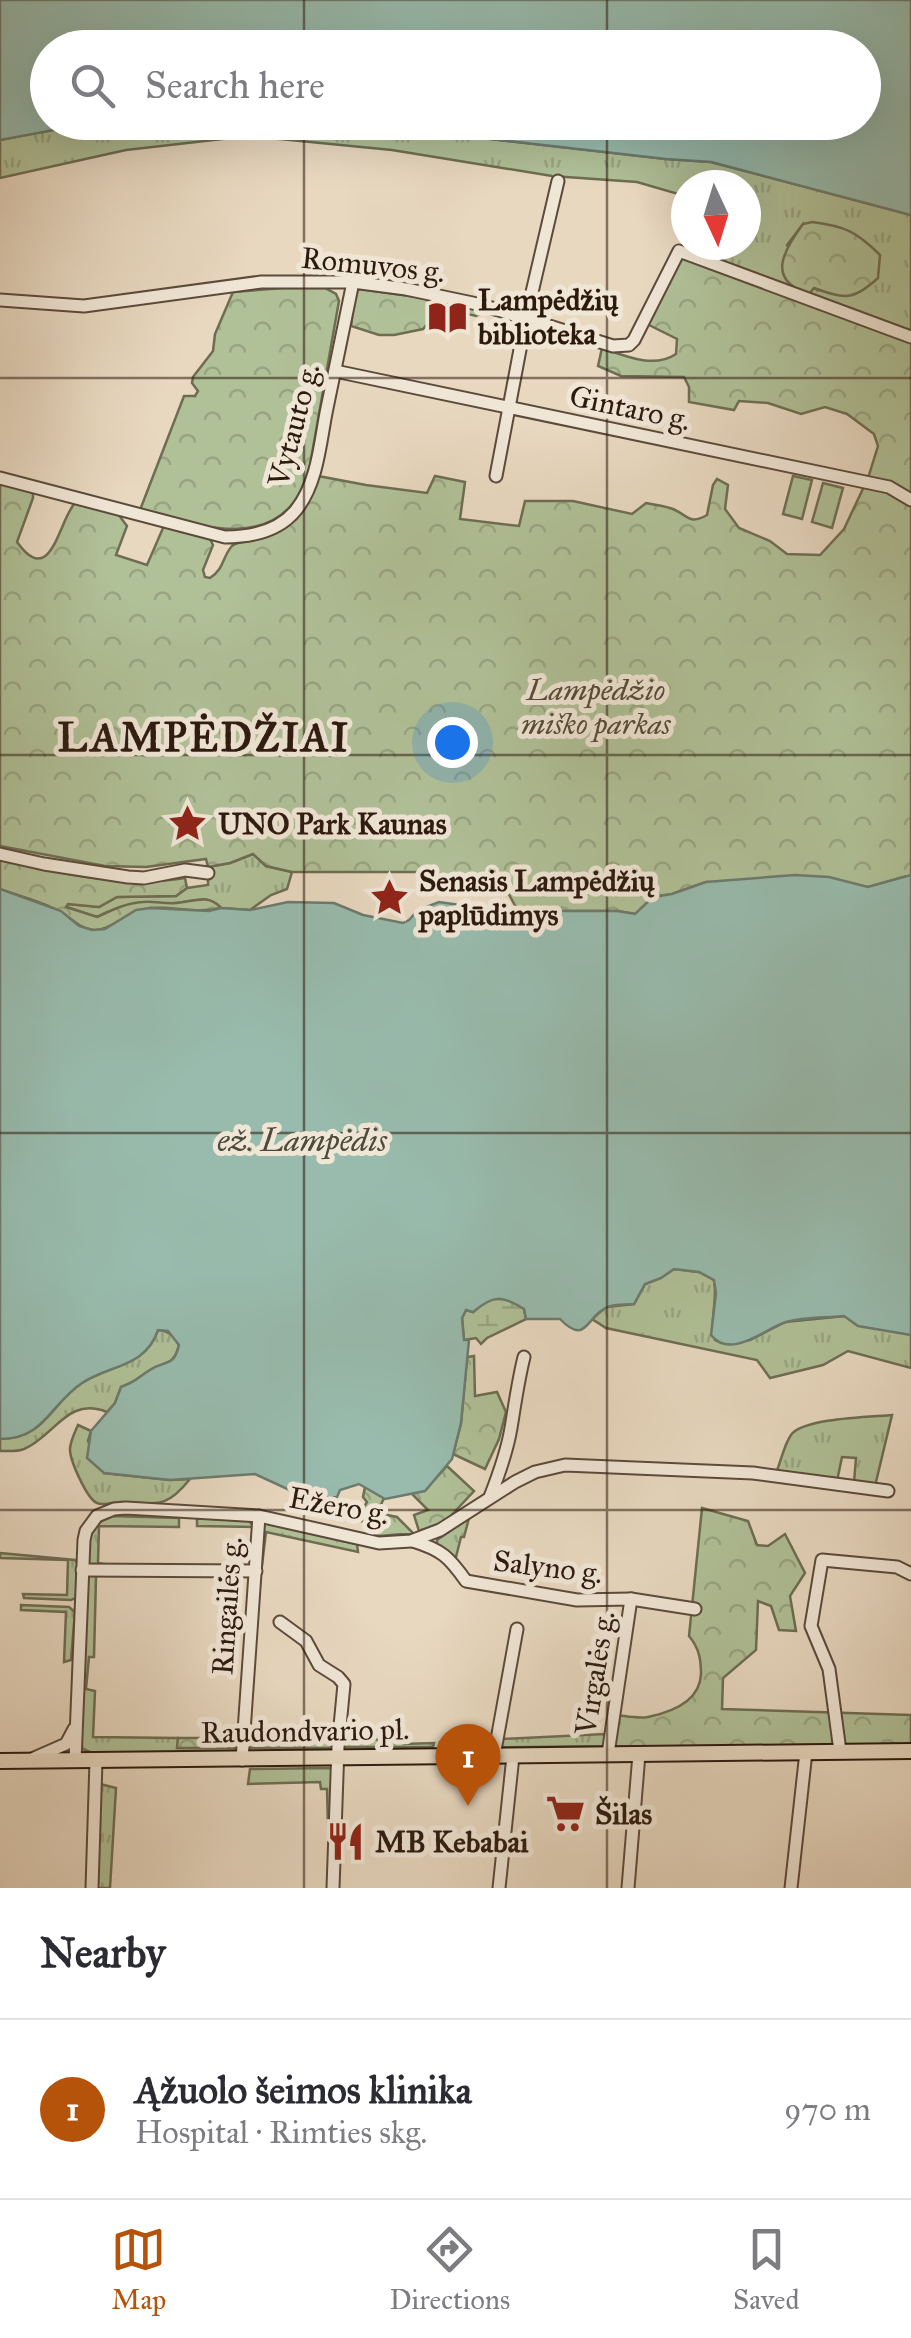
<!DOCTYPE html>
<meta charset="utf-8">
<style>
body{margin:0;font-family:"IM FELL Great Primer",serif;background:#f7f7f7;color:#2b2b33}
.compass{position:absolute;left:671px;top:170px;width:90px;height:90px;border-radius:50%;background:#fff;box-shadow:0 10px 40px #0002;rotate:176deg}
.you{position:absolute;left:452px;top:742px;width:35px;height:35px;margin:-25px;border:8px solid #fff;border-radius:50%;background:#1a73e8;box-shadow:0 0 0 15px #1a73e833}
.badge{display:grid;place-items:center;width:65px;height:65px;border-radius:50%;background:#b45309;color:#fff;font-size:32px;font-weight:700}
.pin{position:absolute;translate:-50% -82px;filter:drop-shadow(0 2px 5px #0008)}
.pin::after{content:'';position:absolute;top:52px;width:35px;height:30px;background:inherit;clip-path:polygon(0 0,100% 0,50% 100%)}
.list{margin:0;padding:0;list-style:none}
h2{display:flex;justify-content:space-between;align-items:center;height:130px;margin:0;padding:0 40px;font-size:42px}
h2 small{font-size:32px;font-weight:400;color:#7c7c81}
.list li{display:grid;grid-template-columns:65px 1fr auto;gap:30px;align-items:center;box-sizing:border-box;height:180px;padding:0 40px;border-top:2px solid #e1e1e2}
.list b{display:block;font-size:38px;white-space:nowrap}
.list p{margin:0;font-size:32px;white-space:nowrap;color:#7c7c81}
.list em{font-size:32px;font-style:normal;color:#7c7c81}
.icon{flex:none;width:55px;height:55px;fill:none;stroke:currentColor;stroke-width:2;stroke-linecap:round;stroke-linejoin:round}
.map{position:relative;flex:none;width:911px;height:1888px;overflow:hidden}
.search{position:absolute;background:#fff;box-shadow:0 10px 40px #0002;left:30px;right:30px;top:30px;height:110px;display:flex;align-items:center;gap:25px;box-sizing:border-box;padding:0 35px;border-radius:55px;color:#7c7c81;font-size:38px}
.sheet{height:310px;background:#fff}
nav{display:flex;justify-content:space-around;align-items:center;box-sizing:border-box;height:140px;border-top:2px solid #e1e1e2;background:#fff;font-size:28px;color:#7c7c81}
nav a{display:grid;justify-items:center;gap:5px}
nav .on{color:#b45309}
.map>svg:first-child{display:block}
</style>
<div class="map">
<svg width="911" height="1888" viewBox="0 0 911 1888">
<defs>
<pattern id="grass-tufts" width="24" height="20" patternUnits="userSpaceOnUse" patternTransform="scale(2.5)"><rect width="24" height="20" fill="#b0c097"/><path d="M3 7l-1-3M5 7V3M7 7l1-3M15 17l-1-3M17 17v-4M19 17l1-3" fill="none" stroke="#98a481"/></pattern>
<pattern id="forest-crowns" width="20" height="18" patternUnits="userSpaceOnUse" patternTransform="scale(2.5)"><rect width="20" height="18" fill="#b0c097"/><path d="M2 6a3 3 0 1 1 6 0M12 15a3 3 0 1 1 6 0" fill="none" stroke="#98a481"/></pattern>
<pattern id="wetland-marsh" width="20" height="14" patternUnits="userSpaceOnUse" patternTransform="scale(2.5)"><rect width="20" height="14" fill="#b0c097"/><path d="M1 5h8M5 5V1M11 12h8M15 12V8" fill="none" stroke="#98a481"/></pattern>
</defs>
<rect width="100%" height="100%" fill="#e8d8c0"/>
<filter id="stains"><feTurbulence type="fractalNoise" baseFrequency=".002" numOctaves="4"/><feColorMatrix values="0 0 0 0 .2 0 0 0 0 .09 0 0 0 0 .02 0 0 0 .5 -.17"/></filter>
<radialGradient id="worn" r=".72"><stop offset=".6" stop-color="#630" stop-opacity="0"/><stop offset="1" stop-color="#630" stop-opacity=".3"/></radialGradient>
<g fill="url(#grass-tufts)" stroke="#6e6d53" stroke-width="2.5" fill-rule="evenodd">
<path d="M92,122l305,1 67,13 202,23 45,3 200,53v126l-231,-86 6,-12v2h60v-60h-60v14l-4,-4 -45,-13 -85,-6 -160,-26 -143,-14 -123,14 -126,28v-38zM803,224l16,66 -6,-2 -26,-43z"/>
<path d="M253,854l13,12 26,6 -5,17 -16,6 -21,15 -29,-2c-15,-15 -27,-6 -45,-5 -35,2 -45,-3 -79,14l-31,-10 2,-3 31,3 18,-10 59,-1 11,-8 21,-3v-18l22,-4z"/>
<path d="M674,1269l25,3 15,8c4,22 -5,38 1,60l6,3h11l18,-3 35,-18 60,-6 66,19v33l-63,-17 -25,14 -53,13 -13,-18 -151,-32 -14,-9 14,-12 28,-3 11,-20 16,-6z"/>
<path d="M158,1330c11,1 15,5 21,15 -6,23 -14,15 -29,25 -13,8 -12,11 -29,17l-6,16 -8,9c-40,-16 -52,24 -83,37 -8,3 -16,2 -24,2v-12c45,0 50,-35 82,-56 27,-18 64,-17 76,-53z"/>
<path d="M892,1415l-17,71 -21,-4 2,-24 -14,-1 -5,24 -61,-8c5,-12 8,-28 15,-38 12,-17 79,-18 101,-20z"/>
<path d="M78,1425l13,6 -3,10 16,32 66,7 20,-1c-25,31 -33,24 -69,23 -7,0 -17,4 -24,1 -10,-4 -28,-44 -27,-55 1,-8 5,-16 8,-23z"/>
<path d="M113,1516l66,2v9l-80,-1 -1,37 17,3 -25,-2 -3,-2c2,-22 1,-39 26,-46z"/>
<polygon points="197,1518 249,1521 254,1527 197,1526"/>
<polygon points="469,1518 464,1537 461,1537 455,1561 437,1544 437,1540"/>
<polygon points="264,1523 357,1544 358,1552 266,1532 259,1590"/>
<polygon points="0,1553 75,1560 78,1564 76,1598 71,1600 24,1598 23,1594 67,1595 68,1560 0,1558"/>
<polygon points="87,1575 99,1575 96,1577 94,1657 89,1657 86,1689 95,1691 93,1737 178,1738 178,1748 239,1748 232,1753 90,1752 83,1749 81,1744"/>
<polygon points="21,1605 69,1607 75,1612 71,1660 64,1662 66,1612 21,1610"/>
<polygon points="605,1734 604,1746 439,1748 440,1742"/>
<polygon points="331,1768 333,1770 330,1828 328,1828 327,1789 321,1789 320,1782 248,1784 250,1769"/>
<polygon points="100,1784 116,1788 110,1888 96,1888"/>
</g>
<g fill="url(#forest-crowns)" stroke="#6e6d53" stroke-width="2.5">
<path d="M812,222c33,4 45,10 68,33l-2,23c-25,23 -33,21 -64,10l-5,6c-43,-14 -26,-43 -6,-70z"/>
<path d="M680,255l231,86v534l-43,12 -162,-5 -34,12 -19,3 -17,17 -19,-3h-99l-17,-31 -81,-8h-128l-26,-6 -13,-12 -23,9 -22,4 -2,-8 -60,8 -41,-1 -105,-20v-363l33,8v7l-16,44c35,49 42,-25 59,-40l42,12 9,12 -11,29 31,10 16,-37 5,-1 42,12 3,6 -10,25 2,7 5,1c15,-10 12,-21 22,-32 6,-5 15,-4 22,-6 38,-11 53,-28 64,-64l48,9 61,8 8,-17 30,6 -5,37 59,7 6,-25h48l59,13 14,-11c9,2 19,3 27,6 16,7 16,16 34,6l6,-30 4,-6 11,6 -3,24 14,19 31,13 17,13 33,1 24,-26 24,-51 10,-32 -4,-12 -27,-20 -22,-7 -24,7 -33,-11 -29,-2 -5,9 -45,-8v-15l-5,-10 -63,-1 -23,-10 4,-18c23,8 52,21 74,6l1,-15 -32,-16z"/>
<path d="M284,288h41l11,6 3,7 -29,164c-4,13 -8,26 -16,37 -34,45 -99,22 -144,13l-10,-5 44,-114h11l3,-5 -6,-8 1,-6 20,-26 2,-17 18,-42z"/>
<polygon points="359,289 439,300 486,311 476,316 447,309 439,310 423,329 394,335 379,335 351,326 355,295"/>
<path d="M0,859c61,15 123,29 185,19l2,10 -11,8 -59,1 -18,10 -31,-3 -2,3 31,10c15,-7 29,-14 46,-15 11,-1 22,2 33,1 18,-1 31,-10 45,5 -24,6 -47,-2 -71,0 -21,3 -42,24 -57,22 -15,-2 -22,-13 -34,-19 -18,-10 -40,-15 -59,-22z"/>
<polygon points="474,1356 475,1396 497,1392 506,1412 499,1439 485,1469 453,1454 461,1423 467,1357"/>
<polygon points="447,1466 474,1491 446,1521 419,1531 414,1515 428,1510 411,1493 425,1490"/>
<polygon points="365,1487 384,1498 377,1513 397,1517 413,1533 380,1536 371,1535 365,1522 328,1513 329,1507 338,1504 364,1507 367,1502 363,1497"/>
<path d="M702,1508l46,13 9,24 11,1 17,-12 20,39 -15,23 6,35 -17,-1 -8,-24 -13,-5 -2,49 -33,28 -1,31 189,6v29l-296,3 1,-32c10,1 22,4 32,2 24,-5 52,-16 53,-43 0,-15 -2,-26 -12,-38z"/>
<polygon points="248,1732 334,1735 333,1748 248,1748"/>
<polygon points="178,1738 234,1738 238,1739 239,1748 177,1748"/>
<polygon points="342,1739 403,1740 403,1744 434,1743 433,1747 342,1747"/>
</g>
<polygon fill="url(#wetland-marsh)" stroke="#6e6d53" stroke-width="2.5" points="489,1299 509,1299 524,1309 526,1319 487,1338 481,1344 476,1338 464,1340 462,1318 466,1310 473,1312"/>
<g fill="#b0c097" stroke="#6e6d53" stroke-width="2.5">
<polygon points="793,476 812,480 802,519 783,514"/>
<polygon points="823,483 843,488 832,528 812,522"/>
</g>
<g fill="#98bbad" stroke="#6d7b6e" stroke-width="2.5">
<polygon points="0,0 911,0 911,215 711,162 666,159 464,136 397,123 864,122 864,48 48,48 48,122 92,123 0,140"/>
<path d="M795,875l34,2 39,10 43,-12v460l-53,-9 -14,-10c-18,2 -40,1 -58,6 -22,7 -55,38 -75,13l5,-42 -2,-13 -15,-8 -25,-3 -13,9 -16,6 -11,20c-8,1 -19,0 -26,3 -22,8 -21,40 -48,12h-34l-2,-10c-22,-14 -31,-14 -51,3l-7,-2 -4,8 2,22h5l-8,83 -9,36 -27,32 -40,8 -26,-15 -19,6 -3,7 -14,1 -27,-5 -41,-19 -85,6 -66,-7 -17,-15 4,-27 24,-28 6,-16c17,-6 16,-9 29,-17 15,-10 24,-2 29,-25l-11,-14 -10,-1c-13,38 -47,34 -76,53 -32,21 -37,56 -82,56v-550l61,22 18,15 13,4 13,-1 31,-19 14,-2 59,3 12,-3 29,2 38,-8 46,1 29,12 40,8 6,-3 9,-10 21,-8 21,3 36,17 10,-2 12,-9h99l18,3 18,-17 19,-3 34,-12z"/>
</g>
<g fill="none" stroke-linecap="round" stroke-linejoin="round">
<defs>
<g id="minor">
<polyline points="0,300 84,306 261,282 353,282 406,289 482,305 613,346 629,345 634,340 679,251 911,337"/>
<polyline points="335,371 889,487 911,500"/>
<polyline points="496,476 526,318 558,181"/>
<path d="M0,478l225,59c26,0 54,-6 71,-27 21,-26 24,-65 30,-97 9,-44 18,-87 27,-131"/>
<polyline points="0,854 44,864 128,877 144,878 185,870 208,873"/>
<path d="M490,1497c9,-23 17,-45 21,-69 4,-24 7,-47 13,-71"/>
<path d="M413,1541c29,9 36,16 53,40l111,19 54,-1 64,10"/>
<polyline points="82,1570 256,1571"/>
<polyline points="280,1622 306,1641 319,1665 338,1677 344,1684 338,1747 333,1888"/>
<polyline points="840,1751 829,1669 811,1626 822,1560 897,1567 911,1574"/>
<polyline points="608,1754 631,1599"/>
<polyline points="494,1756 517,1629"/>
<polyline points="34,1758 66,1744 74,1729"/>
<polyline points="242,1760 259,1516"/>
<polyline points="75,1761 84,1540 86,1531 97,1516 114,1509 126,1508 259,1516 379,1543 411,1541 440,1530 515,1482 535,1472 565,1465 753,1473 888,1491"/>
<polyline points="92,1888 96,1761"/>
<polyline points="499,1888 513,1756"/>
<polyline points="628,1888 639,1754"/>
<polyline points="791,1888 806,1752"/>
</g>
<polyline id="major" points="0,1761 911,1751"/>
</defs>
<use href="#minor" stroke="#5c4a3b" stroke-width="15"/>
<use href="#major" stroke="#2d1a0f" stroke-width="18"/>
<use href="#minor" stroke="#f0e6d6" stroke-width="11"/>
<use href="#major" stroke="#e8d8c0" stroke-width="14"/>
</g>
<path fill="none" stroke="#2d1a0f" stroke-width="2.5" stroke-opacity="0.55" d="M304,0v48M607,0v48M304,122v1766M607,122v1766M0,378h911M0,755h911M0,1133h911M0,1510h911"/>
<defs>
<symbol id="library-bare" viewBox="-9 -9 18 18"><path d="M-6-4Q-3-5.5-.7-3.5V5Q-3 3-6 4ZM6-4Q3-5.5 .7-3.5V5Q3 3 6 4Z" fill="#8f2418" stroke="#f0e6d6" stroke-width="2.5" paint-order="stroke"/></symbol>
<symbol id="sight-bare" viewBox="-9 -9 18 18"><path d="M0-6L1.8-2.2L6-1.7L2.9 1.2L3.7 5.4L0 3.3L-3.7 5.4L-2.9 1.2L-6-1.7L-1.8-2.2Z" fill="#8f2418" stroke="#f0e6d6" stroke-width="2.5" paint-order="stroke"/></symbol>
<symbol id="supermarket-bare" viewBox="-9 -9 18 18"><path d="M-6-5.5h2.5l.6 2H6L4.5 2H-2.5L-4.4-4H-6ZM-1.5 3.2a1.3 1.3 0 1 0 .1 0ZM3 3.2a1.3 1.3 0 1 0 .1 0Z" fill="#8f2418" stroke="#f0e6d6" stroke-width="2.5" paint-order="stroke"/></symbol>
<symbol id="restaurant-bare" viewBox="-9 -9 18 18"><path d="M-5-6h1v4h1v-4h1v4h1v-4h1v5L-1.5 .5V6h-2V.5L-5-1ZM5-6V6H3V1.5H1.5Q1.5-4 5-6Z" fill="#8f2418" stroke="#f0e6d6" stroke-width="2.5" paint-order="stroke"/></symbol>
</defs>
<g fill-rule="evenodd">
<use href="#library-bare" x="420" y="290" width="55" height="55"/>
<use href="#sight-bare" x="160" y="796" width="55" height="55"/>
<use href="#sight-bare" x="362" y="870" width="55" height="55"/>
<use href="#supermarket-bare" x="538" y="1786" width="55" height="55"/>
<use href="#restaurant-bare" x="318" y="1814" width="55" height="55"/>
</g>
<g text-anchor="middle" stroke-width="10" stroke-linejoin="round" paint-order="stroke">
<g font-size="30" fill="#2d1a0f" stroke="#f0e6d6">
<text transform="translate(373 265) rotate(6)" y="10">Romuvos g.</text>
<text transform="translate(630 408) rotate(12)" y="10">Gintaro g.</text>
<text transform="translate(294 425) rotate(-75)" y="10">Vytauto g.</text>
<text transform="translate(339 1506) rotate(10)" y="10">Ežero g.</text>
<text transform="translate(548 1567) rotate(7)" y="10">Salyno g.</text>
<text transform="translate(227 1606) rotate(-86)" y="10">Ringailės g.</text>
<text transform="translate(595 1673) rotate(-81)" y="10">Virgalės g.</text>
<text transform="translate(305 1731) rotate(-1)" y="10">Raudondvario pl.</text>
</g>
<g font-size="30" font-weight="bold" fill="#2d1a0f" stroke="#f0e6d6" text-anchor="start">
<text x="478" y="310">Lampėdžių<tspan x="478" dy="34">biblioteka</tspan></text>
<text x="218" y="834">UNO Park Kaunas</text>
<text x="419" y="891">Senasis Lampėdžių<tspan x="419" dy="34">paplūdimys</tspan></text>
<text x="595" y="1824">Šilas</text>
<text x="375" y="1852">MB Kebabai</text>
</g>
<g font-size="30" font-style="italic" fill="#544c38" stroke="#f0e6d6">
<text x="596" y="700">Lampėdžio<tspan x="596" dy="34">miško parkas</tspan></text>
</g>
<g font-size="32" font-style="italic" fill="#4d4a3e" stroke="#f0e6d6">
<text x="302" y="1151">ež. Lampėdis</text>
</g>
<g font-size="40" font-weight="bold" letter-spacing="2.5" fill="#2d1a0f" stroke="#f0e6d6">
<text x="204" y="751">LAMPĖDŽIAI</text>
</g>
</g>
<rect width="100%" height="100%" filter="url(#stains)"/>
<rect width="100%" height="100%" fill="url(#worn)"/>
</svg>
<svg class="compass" viewBox="-18 -18 36 36"><path d="M0-13l5 13h-10z" fill="#e53935"/><path d="M0 13l5-13h-10z" fill="#7c7c81"/></svg>
<div class="you"></div>
<div class="pin badge" style="left:468px;top:1806px">1</div>
<div class="search"><svg class="icon" aria-label="search" viewBox="0 0 24 24"><circle cx="10" cy="10" r="6"/><path d="M15 15l6 6"/></svg>Search here</div>
</div>
<section class="sheet">
<h2>Nearby<small></small></h2>
<ul class="list">
<li><span class="badge">1</span><div><b>Ąžuolo šeimos klinika</b><p>Hospital · Rimties skg.</p></div><em>970 m</em></li>
</ul>
</section>
<nav>
<a class="on"><svg class="icon" aria-label="map" viewBox="0 0 24 24"><path d="M3 6l6-2 6 2 6-2v14l-6 2-6-2-6 2zM9 4v14M15 6v14"/></svg>Map</a>
<a><svg class="icon" aria-label="directions" viewBox="0 0 24 24"><path d="M12 3l9 9-9 9-9-9zM9 14v-3h6M13 9l2 2-2 2"/></svg>Directions</a>
<a><svg class="icon" aria-label="saved" viewBox="0 0 24 24"><path d="M7 4h10v16l-5-4-5 4z"/></svg>Saved</a>
</nav>
